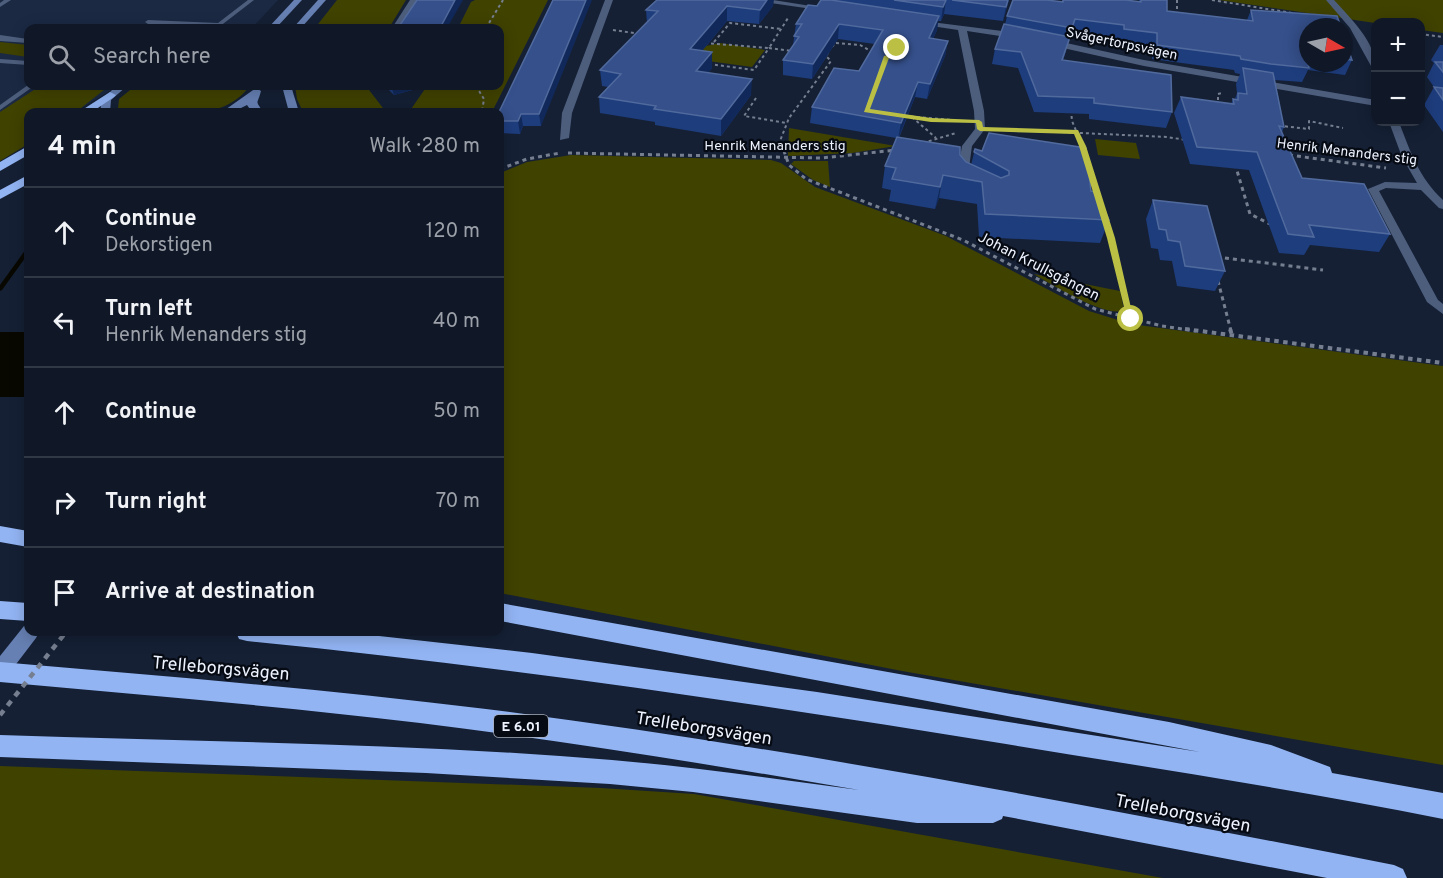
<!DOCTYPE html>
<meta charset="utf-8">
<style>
body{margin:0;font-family:Overpass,sans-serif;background:#192130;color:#f1f3f6}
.controls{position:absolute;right:18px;top:18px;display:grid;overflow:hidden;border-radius:12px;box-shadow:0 3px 15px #0003}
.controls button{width:54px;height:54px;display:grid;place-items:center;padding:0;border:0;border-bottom:2px solid #303745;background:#101828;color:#f1f3f6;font:30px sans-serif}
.compass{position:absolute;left:1299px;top:18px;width:54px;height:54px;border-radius:50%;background:#101828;box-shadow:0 3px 15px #0003;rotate:99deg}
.stop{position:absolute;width:18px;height:18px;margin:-14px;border:4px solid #bbc044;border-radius:50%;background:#fff}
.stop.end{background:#bbc044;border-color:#fff;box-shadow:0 2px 6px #0008}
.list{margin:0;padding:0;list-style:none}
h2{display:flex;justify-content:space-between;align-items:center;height:78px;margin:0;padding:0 24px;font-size:26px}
h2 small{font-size:20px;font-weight:400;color:#9ca0a8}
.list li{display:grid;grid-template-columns:39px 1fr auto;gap:18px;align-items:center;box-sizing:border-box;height:90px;padding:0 24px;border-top:2px solid #303745}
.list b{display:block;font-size:22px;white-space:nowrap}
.list p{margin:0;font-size:20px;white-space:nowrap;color:#9ca0a8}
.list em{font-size:20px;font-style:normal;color:#9ca0a8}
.icon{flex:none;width:33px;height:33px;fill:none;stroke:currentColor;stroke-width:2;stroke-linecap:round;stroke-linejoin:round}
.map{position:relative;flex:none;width:1443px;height:878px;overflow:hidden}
.search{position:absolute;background:#101828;box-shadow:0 3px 15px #0003;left:24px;top:24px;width:480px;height:66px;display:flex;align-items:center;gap:15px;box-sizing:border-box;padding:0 21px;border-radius:12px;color:#9ca0a8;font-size:22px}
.panel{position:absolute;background:#101828;box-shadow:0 3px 15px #0003;left:24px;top:108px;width:480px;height:528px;border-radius:12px}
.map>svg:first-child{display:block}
</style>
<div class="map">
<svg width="1443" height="878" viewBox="0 0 1443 878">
<rect width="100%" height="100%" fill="#152035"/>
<polygon fill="#1b2943" points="0,0 278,0 252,28 28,28 28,86 118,86 75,112 28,112 0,153"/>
<g fill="#404200">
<polygon points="337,0 406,0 389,28 315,28"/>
<polygon points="475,0 548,0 492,112 409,112 427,86 500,86 500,28 458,28 471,2"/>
<polygon points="1219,0 1443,0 1443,33 1421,30 1420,22 1375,23"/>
<polygon points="0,42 28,45 28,57 0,53"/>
<polygon points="720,43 765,50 752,67 678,57 706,46"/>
<polygon points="40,86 109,86 76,112 28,112 28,144 0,161 0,112"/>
<path d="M135,86h113v2c-28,36 -85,25 -126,24l-4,-4 1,-9z"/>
<polygon points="295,86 366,86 386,112 303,112 297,99"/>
<polygon points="789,128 896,146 852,153 788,156"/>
<polygon points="1095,139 1136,143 1140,159 1098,155"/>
<polygon points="571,155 771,160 781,163 815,187 946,236 1089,311 1131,324 1443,366 1443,765 902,671 500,593 500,173 527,162"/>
<polygon points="794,161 828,161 830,187 813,180 791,164"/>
<path d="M1034,274l86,17 4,19c-17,9 -74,-26 -90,-36z"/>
<polygon points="0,766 601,788 694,794 1163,878 0,878"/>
</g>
<rect fill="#080800" x="0" y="332" width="28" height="65"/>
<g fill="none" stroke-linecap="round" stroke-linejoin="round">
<polygon fill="#080800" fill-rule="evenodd" points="28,248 28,254 2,290 0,291 0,285 26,249"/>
<g stroke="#767f90" stroke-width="2" stroke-dasharray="3 3" stroke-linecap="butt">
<polyline points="1177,0 1177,17"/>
<polyline points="1212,0 1292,13"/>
<polyline points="486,28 503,0"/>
<polyline points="613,30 641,34"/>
<polyline points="1420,34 1443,37"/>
<polyline points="714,42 730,23 781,29"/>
<polyline points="705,43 769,48 788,18"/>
<polyline points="832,47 835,43 860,45 874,53"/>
<polyline points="709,64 754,70 769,48 792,51"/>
<polyline points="476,86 484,99 482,112"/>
<polyline points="756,98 744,116 787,123"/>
<polyline points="1218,106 1218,94 1222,93"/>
<polyline points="1071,110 1072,121 1082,145"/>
<polyline points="905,116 963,121"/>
<polyline points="912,117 936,138"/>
<polyline points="1282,123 1282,126 1309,129 1309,121 1343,128"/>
<polyline points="996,129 1167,137 1186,140"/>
<polyline points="923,143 956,133"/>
<polyline points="781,145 780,141 789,118 831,61 826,56 828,53"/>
</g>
<g stroke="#767f90" stroke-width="3" stroke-dasharray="4 4" stroke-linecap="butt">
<polyline points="781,143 789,165 806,179 963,240 1095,309 1162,326 1196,331"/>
<polyline points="1081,143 1084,151"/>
<polyline points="568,153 822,158 896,150"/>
<polyline points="1289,155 1386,168"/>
<polyline points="1087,158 1098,194"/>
<polyline points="1235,164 1250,214 1272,225"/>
<polyline points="500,169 527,159 560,153"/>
<polyline points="1106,221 1131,318"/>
<polyline points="1217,257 1323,270"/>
<polyline points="1218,281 1231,331"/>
</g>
<g stroke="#767f90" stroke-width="4" stroke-dasharray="4.5 4.5" stroke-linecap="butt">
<polyline points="1185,329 1443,363"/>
<polyline points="1230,329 1232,335"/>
</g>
<g fill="#4d5e7d" fill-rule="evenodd">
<polygon points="4,0 11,0 0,7 0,3"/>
<polygon points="248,0 254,0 219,27 148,24 145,22 148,20 218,23"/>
<polygon points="0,59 28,61 28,65 0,63"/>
<polygon points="28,85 34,86 0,110 0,105"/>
</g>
<g fill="#4d5e7d" fill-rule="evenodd">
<polygon points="410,0 418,0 400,28 392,28"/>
<polygon points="605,0 613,0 572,113 569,138 560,140 562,113"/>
<polygon points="750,0 773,0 830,9 826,11"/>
<path d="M1326,0h8c17,19 42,42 42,69l-5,-3 -21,-38z"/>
<polygon points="915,20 1019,33 1023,36 1019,39 967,31 984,111 985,129 972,146 968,175 971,179 970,181 962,181 957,176 962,146 975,129 974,111 958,30 918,24 914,22"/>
<polygon points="0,35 28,39 28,43 0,41"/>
<polygon points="1048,39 1144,60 1376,100 1376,106 1144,66 1045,44 1045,40"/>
<path d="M1389,122h10c11,29 20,56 44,78v9l-4,-1 -18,-18 -35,-2 -7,3 59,109 5,4v10l-16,-12 -59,-113 17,-7 32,1 -15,-26z"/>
</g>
<g fill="#6680b3" fill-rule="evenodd">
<polygon points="294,0 302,0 276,28 268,28"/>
<polygon points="318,0 326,0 301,28 293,28"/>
<polygon points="116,86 127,86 111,100 110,112 100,112 102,100"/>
<polygon points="282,86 291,86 299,112 289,112"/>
<path d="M256,88l5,3c-4,15 -6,8 2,21h-11l-5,-7 -14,7h-11z"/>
<polygon points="28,625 28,632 39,632 36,638 7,676 0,678 0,656 24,626"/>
</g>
<g fill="#92b4f3" fill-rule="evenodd">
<polygon points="110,92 116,95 114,97 92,112 79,112"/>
<polygon points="28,146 28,155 0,171 0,162"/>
<polygon points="28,175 28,184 0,199 0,190"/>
<polygon points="0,526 28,531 28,547 0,542"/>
<polygon points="0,601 28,603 28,621 0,619"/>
<path d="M500,603l669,119 102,23 59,22 2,6 111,20v26c-145,-29 -291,-51 -437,-75 -253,-41 -505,-78 -759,-103l-8,-2 -3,-7h107l189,21 285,39 383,60 -700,-131z"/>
<path d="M0,662c162,14 325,27 486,47 305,39 607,97 908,156l9,4 4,9h-80l-324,-62 -1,3 -9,4h-76l-224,-31 -83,-8 -184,-11 -426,-16v-22c204,7 409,8 612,25 83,7 165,19 247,30 -146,-25 -292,-49 -439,-67 -140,-17 -280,-28 -420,-41z"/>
</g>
<polyline stroke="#767f90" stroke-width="4.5" stroke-dasharray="6 6" stroke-linecap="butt" points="0,715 66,632"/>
</g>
<g fill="#1e3d7d">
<polygon points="553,0 541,126 523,126 520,134 500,133 500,112"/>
<polygon points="657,0 773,6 759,24 727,21 702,51 712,52 712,68 708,73 751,95 721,136 655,125 655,122 600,113 599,97 608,87 602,86 600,70 647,23 646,10"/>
<polygon points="821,0 1009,0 1003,21 944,14 941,21 938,21 937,30 933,39 948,41 945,56 927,99 915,97 899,138 960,155 966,162 971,165 975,149 1091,191 1109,220 1100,243 979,237 977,204 939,198 935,209 889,201 891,190 882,188 885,166 896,138 810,123 812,107 859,71 875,44 838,39 812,79 783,75 783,60 793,45 796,24 817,6"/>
<polygon points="1062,0 1126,0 1139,2 1139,0 1167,0 1167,11 1247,20 1251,10 1308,27 1308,63 1344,63 1344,37 1352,60 1345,75 1308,70 1302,82 1275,80 1284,127 1282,132 1302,178 1390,234 1379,252 1310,245 1304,255 1279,253 1249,170 1190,164 1174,113 1181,97 1231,104 1233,99 1235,99 1237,93 1236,84 1240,74 1235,73 1234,70 1152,59 1152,47 1120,43 1120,40 1071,33 1063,61 1172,112 1166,128 1089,119 1089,114 1034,112 1018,68 992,64 995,49 1005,25 1007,16 1062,2"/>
<polygon points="1440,45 1443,45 1443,132 1424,105 1434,87 1427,77 1434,63 1431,60"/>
<polygon points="385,86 421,86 420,88 394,95"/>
<polygon points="1153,200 1225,271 1215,291 1177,286 1172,261 1160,260 1158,249 1151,248 1146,219"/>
</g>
<g fill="#11295a">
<polygon points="455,0 463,0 447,28 440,28"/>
<polygon points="586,0 592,0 541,126 539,114"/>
<polygon points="767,0 774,0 773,6 759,24 760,10"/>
<polygon points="946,0 944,14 941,21 943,7"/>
<polygon points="1008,0 1009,0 1003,21 1006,7"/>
<polygon points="727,6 727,21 691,64 690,49"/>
<polygon points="939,16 937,30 927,53 929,38"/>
<polygon points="839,24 838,39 812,79 813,64"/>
<polygon points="948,41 945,56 927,99 930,84"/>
<polygon points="712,52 712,68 697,87 696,71"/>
<polygon points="752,79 751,95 721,136 721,119"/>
<polygon points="918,82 915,97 898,139 901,123"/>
<polygon points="391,86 421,86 420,88 394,95"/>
<polygon points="521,114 523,126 520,134 518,121"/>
<polygon points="943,175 939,198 935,209 940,187"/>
</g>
<g fill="#35508b" stroke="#516a9d" stroke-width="1.5">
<polygon points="417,0 455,0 440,28 398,28"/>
<polygon points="553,0 586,0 539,114 521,114 518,121 500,121 500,112 499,112"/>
<polygon points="657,0 767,0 760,10 727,6 690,49 712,52 696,71 752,79 721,119 654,109 656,106 599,97 621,74 600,70 658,11 646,10"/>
<polygon points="821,0 831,0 939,16 929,38 948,41 930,84 918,82 901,123 812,107 834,68 859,71 883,30 839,24 813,64 783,60 799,37 794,36 802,24 796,24 808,5 817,6"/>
<polygon points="894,0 946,0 943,7"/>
<polygon points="952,0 1008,0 1006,7"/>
<polygon points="1013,0 1047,0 1063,2 1063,0 1126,0 1141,2 1141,0 1167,0 1167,11 1253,21 1251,10 1337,16 1341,27 1308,27 1308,55 1306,55 1309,68 1271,64 1241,59 1240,56 1157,45 1157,33 1124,29 1124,25 1075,19 1072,28 1007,16"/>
<polygon points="1004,24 1070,37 1062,60 1171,75 1172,112 1094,103 1094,98 1038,96 1021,52 995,49"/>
<polygon points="1344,37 1352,60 1344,59"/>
<polygon points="1435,62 1443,62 1443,72"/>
<polygon points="1243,68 1273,73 1284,127 1279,126 1302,178 1364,184 1390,234 1309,225 1314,237 1288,234 1257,152 1197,147 1181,97 1234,104 1233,99 1238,100 1238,93 1247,94"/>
<polygon points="1434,87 1443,88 1443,100"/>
<polygon points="989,133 1086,148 1091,191 1097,192 1109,220 985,214 982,182 943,175 940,187 892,179 896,168 885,166 897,137 960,147 960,155 966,162 1001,178 1009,175 1009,171 974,152 975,149 982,151"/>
<polygon points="1153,200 1207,206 1225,271 1185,266 1180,242 1168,240 1166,230 1159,229"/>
</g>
<polygon fill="#bbc044" points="895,47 900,48 895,57 889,58 870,109 931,118 979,120 982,122 983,127 1078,130 1086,146 1115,238 1134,321 1127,319 1107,238 1079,146 1074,134 980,131 977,129 976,123 931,122 864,112 884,56 891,54"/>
<g text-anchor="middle" stroke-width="4.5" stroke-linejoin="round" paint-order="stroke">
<g font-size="14" fill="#ecf2fe" stroke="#060a13">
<text transform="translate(1122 43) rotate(12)" y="5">Svågertorpsvägen</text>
<text x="775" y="150">Henrik Menanders stig</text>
<text transform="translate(1347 151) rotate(7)" y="5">Henrik Menanders stig</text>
</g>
<rect fill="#060a13" stroke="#a7acb8" stroke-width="1.5" x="494" y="715" width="54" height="22" rx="4.5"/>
<g font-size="14" font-weight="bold" fill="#ecf2fe">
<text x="521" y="731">E 6.01</text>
</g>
<g font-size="15" fill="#ecf2fe" stroke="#060a13">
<text transform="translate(1039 266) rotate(27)" y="5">Johan Krullsgången</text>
</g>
<g font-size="18" fill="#ecf2fe" stroke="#060a13">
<text transform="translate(221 668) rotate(5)" y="6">Trelleborgsvägen</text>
<text transform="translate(704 728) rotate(9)" y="6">Trelleborgsvägen</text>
<text transform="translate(1183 813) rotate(11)" y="6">Trelleborgsvägen</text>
</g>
</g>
</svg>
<div class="controls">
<button>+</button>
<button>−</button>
</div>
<svg class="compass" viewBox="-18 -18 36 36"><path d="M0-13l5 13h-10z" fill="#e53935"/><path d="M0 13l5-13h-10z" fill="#9ca0a8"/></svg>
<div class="stop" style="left:1131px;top:319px"></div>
<div class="stop end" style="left:897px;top:48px"></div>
<div class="search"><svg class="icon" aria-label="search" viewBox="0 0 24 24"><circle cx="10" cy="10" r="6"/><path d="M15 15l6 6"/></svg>Search here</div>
<section class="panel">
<h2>4 min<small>Walk · 280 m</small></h2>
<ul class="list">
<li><svg class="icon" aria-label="ahead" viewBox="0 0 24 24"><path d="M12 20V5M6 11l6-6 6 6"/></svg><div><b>Continue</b><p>Dekorstigen</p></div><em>120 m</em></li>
<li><svg class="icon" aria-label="left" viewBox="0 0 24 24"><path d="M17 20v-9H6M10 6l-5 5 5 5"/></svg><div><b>Turn left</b><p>Henrik Menanders stig</p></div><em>40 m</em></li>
<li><svg class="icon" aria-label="ahead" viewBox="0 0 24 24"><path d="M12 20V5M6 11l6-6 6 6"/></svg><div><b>Continue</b></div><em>50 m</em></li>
<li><svg class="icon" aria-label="right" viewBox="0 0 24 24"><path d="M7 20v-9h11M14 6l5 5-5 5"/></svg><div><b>Turn right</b></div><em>70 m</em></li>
<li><svg class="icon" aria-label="arrive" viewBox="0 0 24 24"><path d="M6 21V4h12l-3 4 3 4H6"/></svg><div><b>Arrive at destination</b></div></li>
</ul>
</section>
</div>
